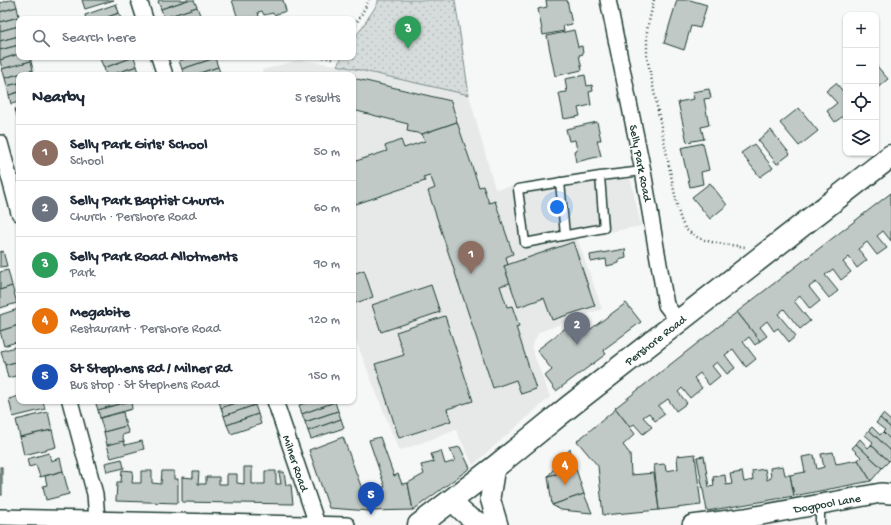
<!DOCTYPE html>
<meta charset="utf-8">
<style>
body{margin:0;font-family:"Gochi Hand",sans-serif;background:#f2f2f3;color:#1f2937}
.controls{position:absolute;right:12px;top:12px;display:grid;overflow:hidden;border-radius:8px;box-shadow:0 1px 3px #0004}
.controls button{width:36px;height:36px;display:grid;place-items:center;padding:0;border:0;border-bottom:1px solid #e0e1e3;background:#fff;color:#1f2937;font:20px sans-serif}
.you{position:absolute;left:557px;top:207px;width:14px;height:14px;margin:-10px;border:3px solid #fff;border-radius:50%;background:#1a73e8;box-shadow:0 0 0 6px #1a73e833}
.badge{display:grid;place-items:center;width:26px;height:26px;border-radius:50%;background:#0b8043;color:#fff;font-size:13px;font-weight:700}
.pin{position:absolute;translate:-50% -33px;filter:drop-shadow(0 1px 2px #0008)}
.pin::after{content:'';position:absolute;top:21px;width:14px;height:12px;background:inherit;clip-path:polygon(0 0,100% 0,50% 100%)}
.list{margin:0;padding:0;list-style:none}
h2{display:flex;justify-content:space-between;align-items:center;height:52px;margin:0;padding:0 16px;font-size:17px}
h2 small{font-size:13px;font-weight:400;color:#747a83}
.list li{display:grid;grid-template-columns:26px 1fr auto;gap:12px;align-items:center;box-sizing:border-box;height:56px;padding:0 16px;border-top:1px solid #e0e1e3}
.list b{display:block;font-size:15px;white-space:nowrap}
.list p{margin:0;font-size:13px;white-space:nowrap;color:#747a83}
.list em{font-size:13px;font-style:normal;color:#747a83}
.icon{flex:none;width:22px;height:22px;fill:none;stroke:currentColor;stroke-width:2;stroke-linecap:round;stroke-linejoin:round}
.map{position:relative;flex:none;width:891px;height:525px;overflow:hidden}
.search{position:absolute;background:#fff;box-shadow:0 1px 3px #0004;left:16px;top:16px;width:340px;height:44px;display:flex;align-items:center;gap:10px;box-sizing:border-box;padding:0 14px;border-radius:8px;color:#747a83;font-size:15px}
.panel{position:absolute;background:#fff;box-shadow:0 1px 3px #0004;left:16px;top:72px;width:340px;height:332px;border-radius:8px}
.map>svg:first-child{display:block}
</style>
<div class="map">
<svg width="891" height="525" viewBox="0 0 891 525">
<defs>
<pattern id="garden-dots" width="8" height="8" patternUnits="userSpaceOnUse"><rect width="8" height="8" fill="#d6dcdb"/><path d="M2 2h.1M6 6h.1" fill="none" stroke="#b7bebd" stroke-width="1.8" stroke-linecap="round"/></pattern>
</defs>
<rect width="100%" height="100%" fill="#f6f7f7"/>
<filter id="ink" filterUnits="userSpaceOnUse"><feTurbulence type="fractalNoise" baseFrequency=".025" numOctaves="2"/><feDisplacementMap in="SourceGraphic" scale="8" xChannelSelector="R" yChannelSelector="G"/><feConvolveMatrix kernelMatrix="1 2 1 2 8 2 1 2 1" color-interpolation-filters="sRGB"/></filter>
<g filter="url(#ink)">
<polygon fill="#e6e9e8" points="299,60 337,65 469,95 495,189 628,167 641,226 577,238 602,309 539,332 531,347 550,397 473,465 456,430 399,451 353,333 353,75 263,75 262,70"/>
<polygon fill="url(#garden-dots)" stroke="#7a8c88" points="378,0 455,0 469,95 337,65 342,57 353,57 353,41 378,3"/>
<g fill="#c0c9c6" stroke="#1f3d34">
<polygon points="10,0 15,0 17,7 0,12 0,3"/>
<polygon points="82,0 114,0 85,9"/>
<polygon points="160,0 188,0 161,9 158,1"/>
<polygon points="188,0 194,0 197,7 164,18 161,9"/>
<polygon points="232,0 283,0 286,11 274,15 273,13 264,15 262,11 258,12 259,17 252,19 238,19"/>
<polygon points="546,0 567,0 572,24 563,26 564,31 543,35 538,9 547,7"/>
<polygon points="677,0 690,0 707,5 700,28 691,26 684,50 664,43"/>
<polygon points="116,4 119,13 102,19 86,19 85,15"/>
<polygon points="17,7 19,17 0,22 0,12"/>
<polygon points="197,7 200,15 189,19 165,19 164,18"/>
<polygon points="119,13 121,19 102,19"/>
<polygon points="19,17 19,26 0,31 0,22"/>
<polygon points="19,26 19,36 0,41 0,31"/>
<polygon points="574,30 578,47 582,46 583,54 579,55 582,70 555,76 547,36"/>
<polygon points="19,36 19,45 0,50 0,41"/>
<polygon points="19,45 19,54 0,60 0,50"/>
<polygon points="19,54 19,57 30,57 31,61 2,69 0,60"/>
<polygon points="106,57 134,57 104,68 100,59"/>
<polygon points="134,57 137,66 111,75 106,75 104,68"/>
<polygon points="190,57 214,57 215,58 182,69 179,61"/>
<polygon points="215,58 218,67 194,75 184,75 182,69"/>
<polygon points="31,61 33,70 5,78 2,69"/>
<polygon points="876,65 888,79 876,89"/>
<polygon points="137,66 140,75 111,75"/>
<polygon points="218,67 221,75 194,75"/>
<polygon points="33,70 34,75 19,75 19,83 7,86 5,78"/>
<polygon points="585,75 587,86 592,85 593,91 589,92 591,105 578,108 580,116 564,119 559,93 567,92 565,79"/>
<polygon points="353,78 451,101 457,122 422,134 407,131 408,124 353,110"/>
<polygon points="19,83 19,92 9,95 7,86"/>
<polygon points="836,83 846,95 846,114 835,122 827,111 837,103 826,91"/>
<polygon points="709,89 711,98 704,99 709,125 701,127 704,139 687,142 678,102 694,99 692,92"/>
<polygon points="19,92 19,102 11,104 9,95"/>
<polygon points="19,108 19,124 15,109"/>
<polygon points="799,108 818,131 799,146 780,123"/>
<polygon points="457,122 479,187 483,186 489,203 495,201 513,254 506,257 508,265 504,266 510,283 500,286 507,307 512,306 519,326 516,327 536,389 521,394 516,380 493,388 428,191 435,188 430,175 423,177 425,181 353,205 353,162 387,151 385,146 401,140 404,148 425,141 422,134"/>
<polygon points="597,122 601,140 597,140 601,156 576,162 574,151 577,150 575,140 569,141 566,129"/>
<polygon points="771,130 790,154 777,164 758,140"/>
<polygon points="703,143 709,170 701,172 703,184 690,187 681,148"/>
<polygon points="754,144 773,168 760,177 741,153"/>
<polygon points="710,183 727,205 710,219 692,197"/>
<polygon points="891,193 891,241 883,231 877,236 887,248 877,255 867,242 858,249 867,260 857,268 849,257 843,262 851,272 841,280 833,269 825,275 838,291 829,298 816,282 809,287 820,301 810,309 800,296 794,301 810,321 800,329 784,309 778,314 796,336 789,342 778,328 774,331 767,321 760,327 767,336 760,341 737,312"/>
<polygon points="573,242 595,306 552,320 544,298 518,307 504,266"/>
<polygon points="625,249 626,258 619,260 619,263 607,266 606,259 591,262 590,255"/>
<polygon points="3,251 7,266 0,267 0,252"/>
<polygon points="8,270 12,286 0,290 0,272"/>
<polygon points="364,270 373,297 353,304 353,274"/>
<polygon points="431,285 440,312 381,332 372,305"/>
<polygon points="12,286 17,303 0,308 0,290"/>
<polygon points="626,303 641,322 603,350 606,354 556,391 545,376 552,370 537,350 567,327 576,340"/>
<polygon points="18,309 19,325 0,331 0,315"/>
<polygon points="737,312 760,341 755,345 749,337 743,342 756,359 746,367 733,349 725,355 735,368 727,374 717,362 712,366 720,376 709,385 700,373 694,378 702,388 690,398 682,388 678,392 687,403 676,411 668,399 658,406 665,414 655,421 649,413 643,417 652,427 643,434 634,424 630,427 615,408"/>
<polygon points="445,316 473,401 447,409 451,421 399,438 375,364 404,355 396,332"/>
<polygon points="19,325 19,341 4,346 0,331"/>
<polygon points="19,346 19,361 5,365 1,351"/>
<polygon points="19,361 19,375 8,378 5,365"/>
<polygon points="19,396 19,401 43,401 45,409 13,417 9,399"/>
<polygon points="95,401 130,401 98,410"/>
<polygon points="130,401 131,401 132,409 100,418 98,410"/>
<polygon points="219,401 241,401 221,408"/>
<polygon points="241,401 253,401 255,405 224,416 221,408"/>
<polygon points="311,401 334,401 335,402 302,414 299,405"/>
<polygon points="335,402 338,411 305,422 302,414"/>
<polygon points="255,405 258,414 227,425 224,416"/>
<polygon points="616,409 635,434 623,445 630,454 631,475 654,473 659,510 603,515 598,466 577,441"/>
<polygon points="338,411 341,419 308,431 305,422"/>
<polygon points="48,412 52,430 20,437 16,420"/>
<polygon points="123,412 126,426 104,432 100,418"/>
<polygon points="258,414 261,424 231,434 227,425"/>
<polygon points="883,414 891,421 891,428 880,418"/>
<polygon points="880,418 891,428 891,440 883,432 885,430 876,423"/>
<polygon points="341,419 344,428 311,439 308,431"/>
<polygon points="126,426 129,433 122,435 124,441 107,445 104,432"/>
<polygon points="872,427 880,435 883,432 891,440 891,451 869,430"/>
<polygon points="52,430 56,447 24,455 20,437"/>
<polygon points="869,430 891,451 891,459 889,461 871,445 873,442 865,435"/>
<polygon points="343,437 362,489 369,511 329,508 309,450"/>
<polygon points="380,437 394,476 398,474 402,484 408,483 413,510 369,511 362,489 385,487 369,440"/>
<polygon points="860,439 868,448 871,445 889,461 882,468 856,444"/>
<polygon points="124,441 125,445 142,441 144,449 111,458 107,445"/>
<polygon points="856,444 882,468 871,481 858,460 861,457 852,448"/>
<polygon points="460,447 470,468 413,510 408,483 424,474 421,465 434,462 431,454 441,451 445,464 455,461 450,449"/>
<polygon points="570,449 576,469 548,476"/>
<polygon points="833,452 836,464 858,460 871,481 794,496 790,475 805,472 802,457 814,455 817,469 824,467 821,454"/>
<polygon points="49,453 51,461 60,458 63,471 40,477 36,465 29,467 27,459"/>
<polygon points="695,454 701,505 659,510 654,465 665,464 666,471 678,469 677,456"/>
<polygon points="704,456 709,487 714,486 713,477 725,475 726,485 732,484 730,474 742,472 744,482 753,480 752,471 765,469 767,480 771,478 770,468 783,466 785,475 790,475 794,496 707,511 697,457"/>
<polygon points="122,459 124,468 107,472 105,463"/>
<rect x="0" y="467" width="2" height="28"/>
<polygon points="244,467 252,467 252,484 265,484 265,471 276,471 276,484 281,484 279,472 284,472 286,485 291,485 293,504 182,502 182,477 193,478 193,471 199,471 198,484 206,484 206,477 219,477 219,484 227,484 227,474 237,474 237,483 244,484"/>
<polygon points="576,469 584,494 552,505 548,476"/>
<polygon points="122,470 133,471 132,483 141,483 141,471 152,471 152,483 161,484 162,471 174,471 174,479 178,479 178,503 116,501 117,482 121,482"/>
<polygon points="63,471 69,494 46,500 43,486 47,485 45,476"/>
<polygon points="584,494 592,513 561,510 552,505"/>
</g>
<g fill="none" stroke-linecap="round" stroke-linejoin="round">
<defs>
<g id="service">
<polyline points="600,176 604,228 525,243 518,189 600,176 643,171"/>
<polyline points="560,182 565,235"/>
<polyline points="820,525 820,504"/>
</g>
<g id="minor">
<polyline points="139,0 145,19"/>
<polyline points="608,0 643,171 666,305 679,322"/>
<polyline points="159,57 165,75"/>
<polyline points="0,143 19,213"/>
<polyline points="70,401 95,494 97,519"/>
<polyline points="275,401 317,524"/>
<polyline points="0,517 347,525"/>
</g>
<g id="tertiary">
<polyline points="495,467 490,498 498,525"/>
<path d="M452,500c12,15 20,21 38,25"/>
<polyline points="692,525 745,518 881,493 891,494"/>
</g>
<polyline id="primary" points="419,525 495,467 570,406 891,156"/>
</defs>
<use href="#service" stroke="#1f3d34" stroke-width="11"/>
<use href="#minor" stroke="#1f3d34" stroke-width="18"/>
<use href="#tertiary" stroke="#1f3d34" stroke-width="22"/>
<use href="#primary" stroke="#1f3d34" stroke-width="25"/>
<g stroke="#1f3d34" stroke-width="2.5" stroke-dasharray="1 3" stroke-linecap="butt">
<path d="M654,0l-7,30v27l30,148c2,8 4,20 11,26 15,13 39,13 57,16"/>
<polyline points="353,28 360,17 369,0"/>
<polyline points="323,57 332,59 333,57"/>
</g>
<use href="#service" stroke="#fff" stroke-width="8"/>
<use href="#minor" stroke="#fff" stroke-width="15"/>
<use href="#tertiary" stroke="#fff" stroke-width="19"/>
<use href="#primary" stroke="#fff" stroke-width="22"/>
</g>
</g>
<g text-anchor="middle" stroke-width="3" stroke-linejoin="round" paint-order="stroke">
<g font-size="12" fill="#1f3d34" stroke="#fff">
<text transform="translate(641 163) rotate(79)" y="4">Selly Park Road</text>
<text transform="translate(655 340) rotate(-38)" y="4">Pershore Road</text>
<text transform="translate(296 463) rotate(71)" y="4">Milner Road</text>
<text transform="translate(827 503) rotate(-10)" y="4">Dogpool Lane</text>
</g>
</g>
</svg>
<div class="controls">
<button>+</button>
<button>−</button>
<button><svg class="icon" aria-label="locate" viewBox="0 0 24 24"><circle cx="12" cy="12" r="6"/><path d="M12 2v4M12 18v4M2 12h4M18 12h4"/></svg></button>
<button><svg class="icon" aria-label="layers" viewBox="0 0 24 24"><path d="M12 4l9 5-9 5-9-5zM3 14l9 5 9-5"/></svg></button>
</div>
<div class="you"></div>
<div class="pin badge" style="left:471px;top:274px;background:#8d6e63">1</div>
<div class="pin badge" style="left:577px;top:345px;background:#6b7280">2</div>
<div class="pin badge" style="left:408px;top:49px;background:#2e9e5b">3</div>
<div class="pin badge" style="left:565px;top:485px;background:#e8710a">4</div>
<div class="pin badge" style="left:371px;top:515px;background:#1a4fb4">5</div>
<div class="search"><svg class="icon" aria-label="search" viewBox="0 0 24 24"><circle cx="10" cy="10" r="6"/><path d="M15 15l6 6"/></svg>Search here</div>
<section class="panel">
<h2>Nearby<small>5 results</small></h2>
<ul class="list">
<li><span class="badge" style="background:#8d6e63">1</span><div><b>Selly Park Girls' School</b><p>School</p></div><em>50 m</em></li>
<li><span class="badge" style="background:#6b7280">2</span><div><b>Selly Park Baptist Church</b><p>Church · Pershore Road</p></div><em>60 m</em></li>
<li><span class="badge" style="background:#2e9e5b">3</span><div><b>Selly Park Road Allotments</b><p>Park</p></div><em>90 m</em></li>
<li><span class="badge" style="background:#e8710a">4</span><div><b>Megabite</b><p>Restaurant · Pershore Road</p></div><em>120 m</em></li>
<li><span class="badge" style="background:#1a4fb4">5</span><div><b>St Stephens Rd / Milner Rd</b><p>Bus stop · St Stephens Road</p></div><em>150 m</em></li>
</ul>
</section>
</div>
